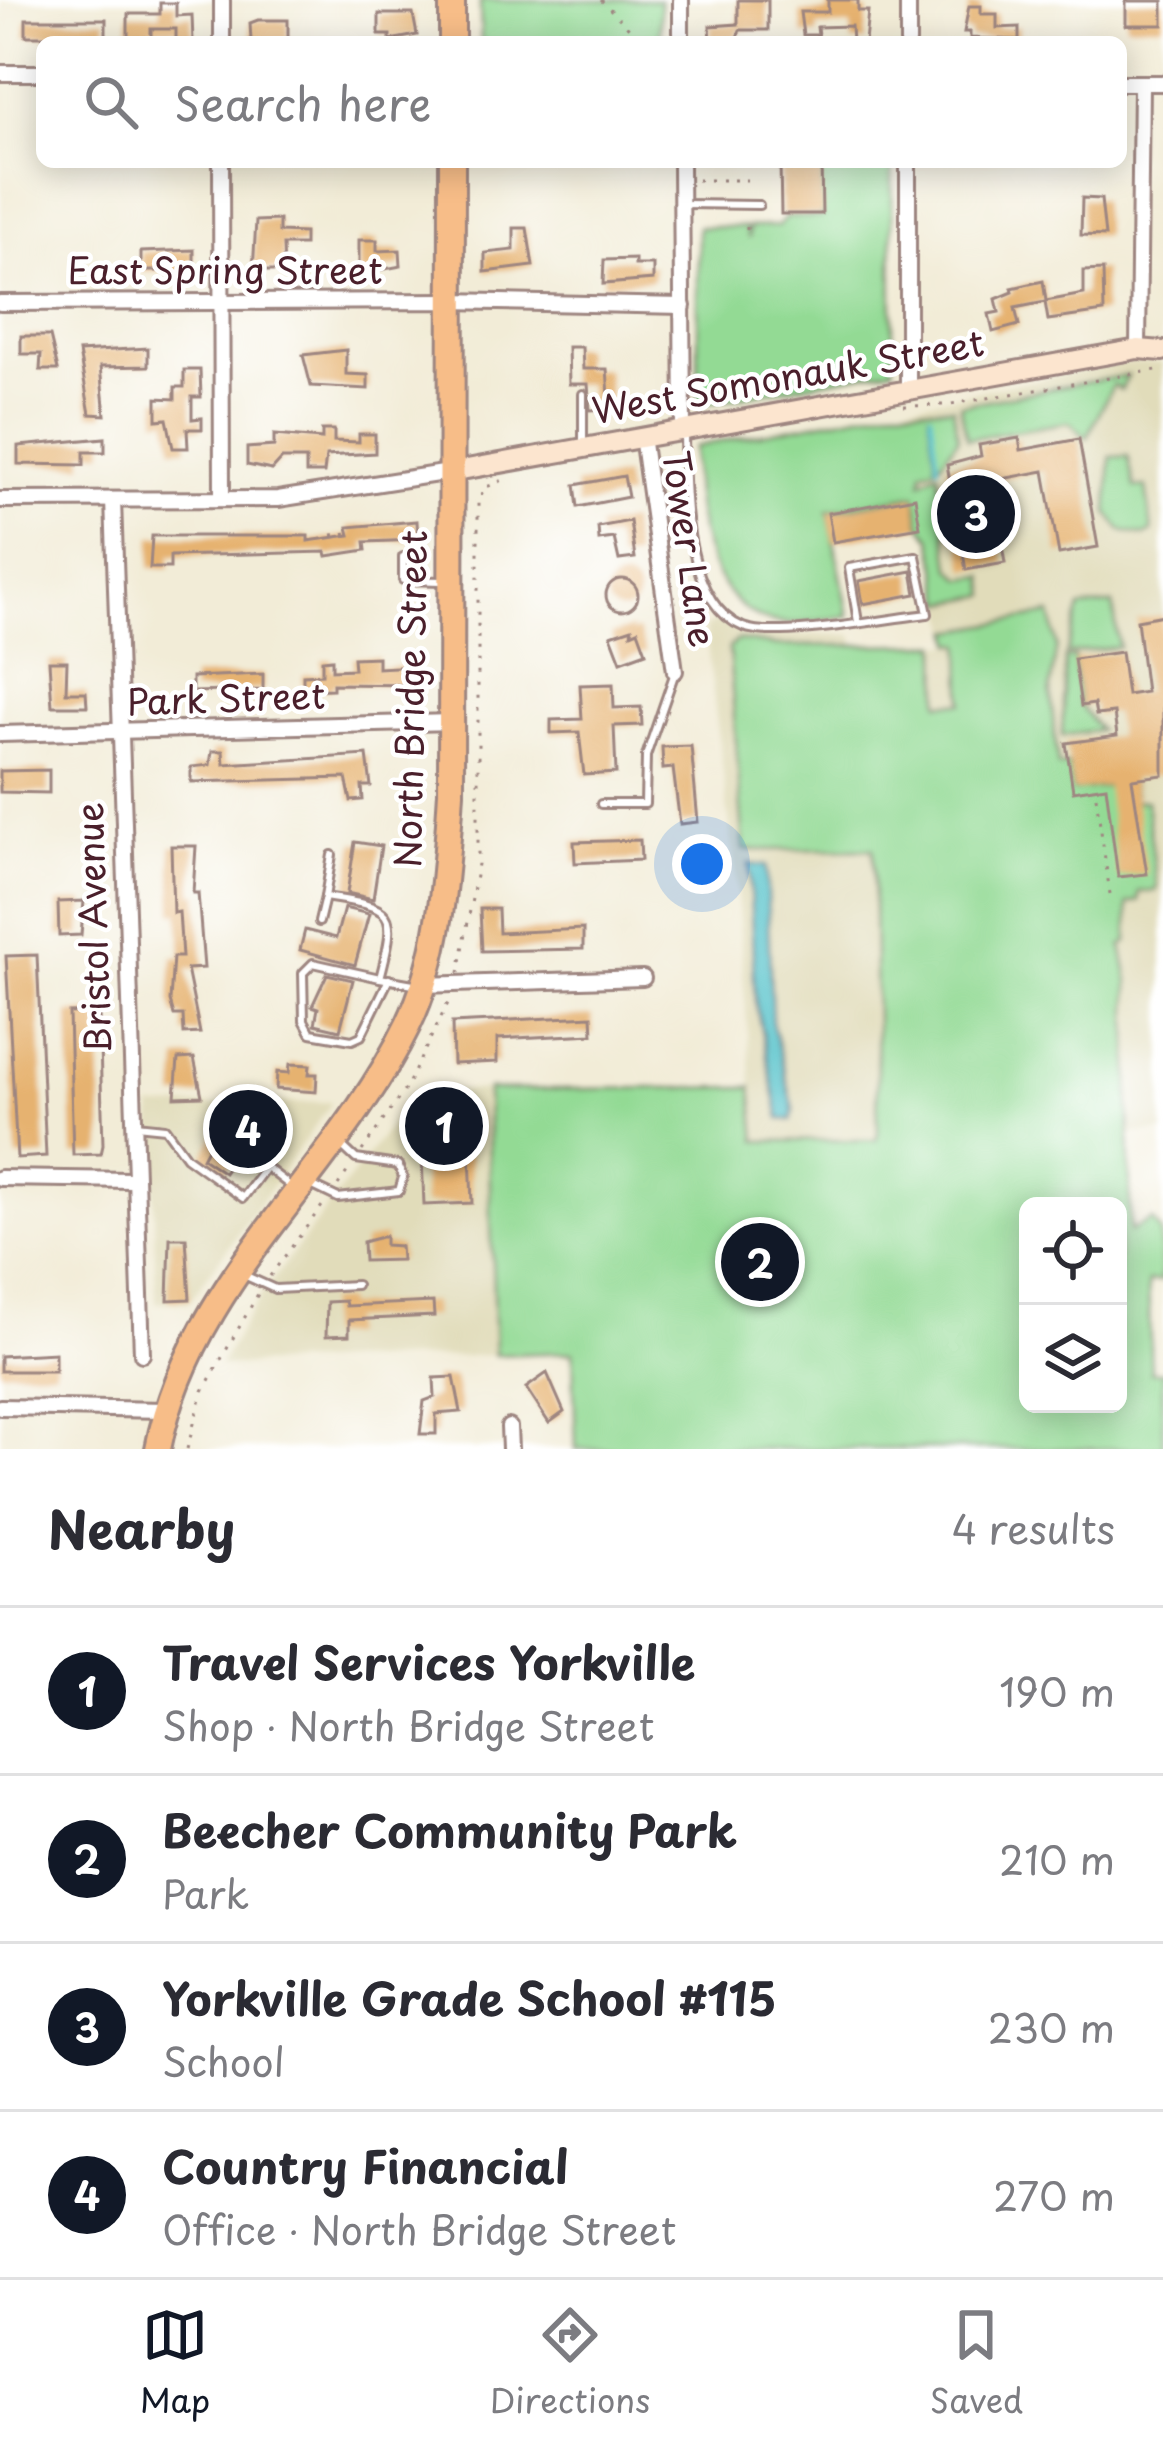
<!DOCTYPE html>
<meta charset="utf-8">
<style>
body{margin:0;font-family:"Playpen Sans",sans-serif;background:#f2f2f3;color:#2b2b33}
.controls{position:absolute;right:36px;bottom:36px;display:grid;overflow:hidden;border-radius:18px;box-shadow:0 6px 30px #0003}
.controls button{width:108px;height:108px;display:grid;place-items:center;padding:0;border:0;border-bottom:3px solid #e1e1e2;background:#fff;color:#2b2b33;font:60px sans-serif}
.you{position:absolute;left:702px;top:864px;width:42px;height:42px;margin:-30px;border:9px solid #fff;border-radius:50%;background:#1a73e8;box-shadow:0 0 0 18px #1a73e833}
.badge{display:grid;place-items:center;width:78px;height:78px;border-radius:50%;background:#111827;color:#fff;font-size:39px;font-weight:700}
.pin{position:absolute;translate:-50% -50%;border:6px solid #fff;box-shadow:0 3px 12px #0006}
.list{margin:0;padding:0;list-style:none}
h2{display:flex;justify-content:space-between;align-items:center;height:156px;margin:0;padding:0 48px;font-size:51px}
h2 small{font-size:39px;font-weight:400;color:#7c7c81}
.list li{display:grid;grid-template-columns:78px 1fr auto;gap:36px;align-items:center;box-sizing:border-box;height:168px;padding:0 48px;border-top:3px solid #e1e1e2}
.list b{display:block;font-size:45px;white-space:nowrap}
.list p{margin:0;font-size:39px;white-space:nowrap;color:#7c7c81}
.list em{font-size:39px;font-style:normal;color:#7c7c81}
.icon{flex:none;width:66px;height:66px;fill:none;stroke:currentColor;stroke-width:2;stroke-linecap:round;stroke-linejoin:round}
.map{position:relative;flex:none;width:1163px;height:1449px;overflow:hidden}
.search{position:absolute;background:#fff;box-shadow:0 6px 30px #0003;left:36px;right:36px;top:36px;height:132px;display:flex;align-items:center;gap:30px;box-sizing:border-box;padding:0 42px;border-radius:18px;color:#7c7c81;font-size:45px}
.sheet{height:828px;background:#fff}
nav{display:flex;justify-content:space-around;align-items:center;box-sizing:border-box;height:168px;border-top:3px solid #e1e1e2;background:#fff;font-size:33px;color:#7c7c81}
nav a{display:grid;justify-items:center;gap:6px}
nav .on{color:#111827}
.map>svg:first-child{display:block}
</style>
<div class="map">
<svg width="1163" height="1449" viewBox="0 0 1163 1449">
<rect width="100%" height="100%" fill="#fff"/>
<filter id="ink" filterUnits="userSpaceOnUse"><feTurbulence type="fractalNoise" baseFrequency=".00833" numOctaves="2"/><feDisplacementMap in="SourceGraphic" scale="24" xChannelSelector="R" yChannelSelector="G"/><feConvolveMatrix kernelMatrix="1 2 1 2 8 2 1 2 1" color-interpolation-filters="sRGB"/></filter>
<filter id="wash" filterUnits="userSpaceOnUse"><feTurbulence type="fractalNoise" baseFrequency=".004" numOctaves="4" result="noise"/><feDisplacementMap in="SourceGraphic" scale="48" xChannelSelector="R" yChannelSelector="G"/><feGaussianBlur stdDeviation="2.7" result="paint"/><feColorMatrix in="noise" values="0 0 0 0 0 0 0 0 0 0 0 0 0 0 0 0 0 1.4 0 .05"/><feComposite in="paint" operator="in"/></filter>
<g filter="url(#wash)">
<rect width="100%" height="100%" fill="#f2ecd7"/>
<g fill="#e1dcba">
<polygon points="1163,363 1163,1132 907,1151 876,1140 756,1141 735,868 705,628 722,618 744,634 853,635 856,647 954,644 900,406 1124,364"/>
<polygon points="487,1090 495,1355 219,1366 260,1296 415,1093"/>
<polygon points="332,1102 189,1302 156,1303 152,1107"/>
</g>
<g fill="#93da94" stroke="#6e7c60" stroke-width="3" fill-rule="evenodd">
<polygon points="480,0 660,0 660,42 481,42"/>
<polygon points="821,162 892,162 893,368 704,404 698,399 698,227 745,227 749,239 749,227 779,226 785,217 821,217"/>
<polygon points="1128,375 1121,390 1113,385 1087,438 1069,422 967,439 960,405"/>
<path d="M894,407h59l5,31 -19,27 -10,-52 7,54 -13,4 -1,10 16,-9 13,95 12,12 22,-3 3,19 -43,8 -13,-65 -11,-13 -6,-30 -87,16 21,105c-27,3 -58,13 -84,4 -61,-21 -75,-119 -71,-173z"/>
<polygon points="1128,456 1135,488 1146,487 1152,532 1144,536 1122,531 1108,513 1111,457"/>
<polygon points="1113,604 1119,647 1066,654 1080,608"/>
<path d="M1051,614l6,32 -7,43 8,77 11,-1 4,26 59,-8 3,18 11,-1 11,86 -2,5 -16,1v9l-11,3v38l-6,4 7,35 1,250 22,-11 8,12 1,49 -13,1 3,90h12v77h-587l-3,-97 -78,3 -8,-265 265,-3 5,54 119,-1 2,-6 -5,-285 -129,1 -15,-202 8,-8 42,6 160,-2 1,59h23l-1,-59 -8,-1 -2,-12zM1028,1206h90v198h-90z"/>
<polygon points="1074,657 1080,706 1099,730 1062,736 1065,658"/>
</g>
<polygon fill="#56c3cb" stroke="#50717b" stroke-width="3" points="749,864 766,866 772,1022 794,1109 792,1120 780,1119 755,1000"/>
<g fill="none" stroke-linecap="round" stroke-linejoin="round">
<polyline stroke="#56c3cb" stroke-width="4.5" points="931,414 938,466"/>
</g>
<g id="blocks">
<g fill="#e6b270">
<polygon points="738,0 768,0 768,30 740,30 735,42 711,42 710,26 738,24"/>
<polygon points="828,0 858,0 858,11 868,11 865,42 852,42 851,26 817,27 818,35 803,35 800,12 828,12"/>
<rect x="1126" y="1" width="37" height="24"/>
<polygon points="160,3 176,3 176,16 192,15 193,42 176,42 176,29 151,29 151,42 128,42 128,14 160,14"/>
<polygon points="969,6 981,6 981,14 997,14 997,28 1019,27 1019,40 970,38 970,32 964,32"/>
<polygon points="379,14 413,14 417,35 390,40 390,35 379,35"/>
<rect x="26" y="19" width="80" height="17"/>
<polygon points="258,20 288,20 288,41 251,41 250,23"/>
<polygon points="780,162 821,162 822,214 781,214"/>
<polygon points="1082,198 1101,199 1105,236 1081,235"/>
<polygon points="279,220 279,232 304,233 304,245 283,245 284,271 253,271 256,221"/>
<polygon points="514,228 527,228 533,266 485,272 485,253 514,250"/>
<polygon points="359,240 377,240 377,251 400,250 401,266 359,274"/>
<polygon points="194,250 194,282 173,282 173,271 141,271 141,252"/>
<polygon points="635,259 635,265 653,265 653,280 603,284 604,260"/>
<polygon points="1103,270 1104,312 1048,320 1045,302 1015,308 1019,325 993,332 989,314 999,312 996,299 1013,292 1012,288 1043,281 1046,301 1084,294 1084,271"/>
<polygon points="21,336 50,336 58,370 40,370 41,354 21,354"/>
<polygon points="568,347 582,347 583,369 607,369 610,409 590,410 588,384 569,384"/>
<polygon points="148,348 148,366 100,367 105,415 90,414 79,352"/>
<polygon points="346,350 346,374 368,375 368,389 311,386 303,355"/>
<polygon points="184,370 200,370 201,397 192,397 192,419 202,418 202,429 187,429 188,448 173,448 167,419 157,420 157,398 175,399 175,387 184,387"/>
<polygon points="322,430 334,430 334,441 359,442 359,434 375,434 375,453 326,456 324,473 306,473 306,459 282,459 272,470 247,465 247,448 274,446 274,435 322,439"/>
<polygon points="105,438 105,452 84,452 84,465 18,464 18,446"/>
<polygon points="1019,438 1021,450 1079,439 1098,547 1059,554 1044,471 991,481 1005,563 966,570 947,465 981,456 979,445"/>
<polygon points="624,476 628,497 578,507 575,485"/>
<polygon points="915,497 920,527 833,542 828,513"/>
<polygon points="417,521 418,540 365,542 366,550 327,556 326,552 170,556 170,568 150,568 152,536 308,536 308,541 350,535 348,527"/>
<polygon points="630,521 635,558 619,560 614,538 599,540 598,527"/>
<polygon points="912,571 916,594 863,604 859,581"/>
<circle cx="622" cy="595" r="16"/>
<polygon points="1163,615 1163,775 1132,779 1147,874 1118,877 1106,786 1073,791 1066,743 1117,736 1114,713 1096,715 1094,704 1081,706 1074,659 1121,652 1127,695 1146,692 1137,620"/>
<polygon points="632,628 631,633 638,630 646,652 621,661 611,635"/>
<polygon points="378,657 378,668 415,666 416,685 333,684 333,689 303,690 303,675 322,674 322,660 332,659 332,670 354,669 353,658"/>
<polygon points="49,661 67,661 66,692 86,692 87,706 52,706"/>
<polygon points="263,674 263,690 192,692 192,677"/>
<polygon points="613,684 614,708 641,707 642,725 614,726 616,773 584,775 579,732 551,733 551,720 582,719 580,685"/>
<polygon points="691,746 698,822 680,824 673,768 663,769 662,747"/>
<polygon points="212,751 223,751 224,764 367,755 371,786 362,786 363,800 351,801 346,778 191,782 191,767 210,765"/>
<polygon points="49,770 49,793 0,792 0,771"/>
<polygon points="640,840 641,860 575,863 574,842"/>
<polygon points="355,842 381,846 373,899 347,893"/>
<polygon points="171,846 196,846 193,893 198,893 204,968 187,969 200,1033 184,1034 183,1015 174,1015 170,1001 173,957 182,957 179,912 173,913"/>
<polygon points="84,901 81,935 59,936 58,902"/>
<polygon points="344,908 369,914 355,965 300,950 305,930 336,938"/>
<polygon points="480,909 498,909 499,933 583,929 583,949 482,951"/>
<polygon points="37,955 46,1156 17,1158 6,956"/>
<polygon points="327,974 353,980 340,1030 315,1024 318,1008 312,1006"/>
<polygon points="99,1012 103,1145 101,1154 73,1155 69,1013"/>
<polygon points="592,1016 593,1034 497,1039 497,1062 453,1064 452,1023"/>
<polygon points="194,1058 202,1096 175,1097 178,1059"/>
<polygon points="290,1064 310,1065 309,1074 317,1074 316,1092 276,1089 277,1072 289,1073"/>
<polygon points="239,1106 261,1121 224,1173 202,1158 223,1118 228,1122"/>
<polygon points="461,1114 476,1114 476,1131 457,1131 458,1154 470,1154 472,1203 424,1205 422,1156 437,1155 436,1120 462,1119"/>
<polygon points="385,1236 385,1245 400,1246 401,1260 364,1261 363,1242"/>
<polygon points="170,1238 186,1238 190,1299 168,1300"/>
<polygon points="345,1301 346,1306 433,1302 434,1316 349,1320 349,1335 326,1336 327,1302"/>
<polygon points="55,1353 55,1371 0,1371 0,1356"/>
<polygon points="547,1373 564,1412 549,1423 526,1388"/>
<polygon points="454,1377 461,1412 436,1414 436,1434 420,1434 424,1401 435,1397 434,1378"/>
</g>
</g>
</g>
<g filter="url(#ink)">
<use href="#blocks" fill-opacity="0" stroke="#9e8681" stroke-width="3"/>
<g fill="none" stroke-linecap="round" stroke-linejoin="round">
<defs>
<g id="lane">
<polyline points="684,204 759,205"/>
<polyline points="583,394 583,443"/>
<path d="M684,432c1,55 -2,170 59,195 32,13 146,-9 185,-13l-12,-58 -67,12 9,54"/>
<polyline points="403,557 403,580 442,581"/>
<polyline points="601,804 645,804 646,756 674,675"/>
<polyline points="325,897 332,855"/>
<path d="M319,922l6,-25c70,11 73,12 55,81l39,7"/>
<polyline points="380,978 313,963 303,973 304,1020 311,1033 352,1040 361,1036 389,979"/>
<polyline points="136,1125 165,1128 186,1157 243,1198 266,1167 293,1188"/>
<polyline points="311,1185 338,1198 399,1191 403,1177 398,1165 356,1159 341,1145"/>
<polyline points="246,1276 275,1289 356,1285"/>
</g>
<g id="street">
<polyline points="681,0 681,42"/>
<polyline points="908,0 908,42"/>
<polyline points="222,42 222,0"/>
<polyline points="0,73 42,73"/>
<polyline points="1121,83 1163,83"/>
<polyline points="221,162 222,499"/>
<polyline points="681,162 683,428"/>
<polyline points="908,162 908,388"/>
<polyline points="0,303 450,301 683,306"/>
<polyline points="1138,349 1141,84"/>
<polyline points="642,436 675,671"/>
<polyline points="0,500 278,499 450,472"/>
<polyline points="113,500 142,1354"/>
<polyline points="0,734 453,722"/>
<polyline points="423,985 643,978"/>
<polyline points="0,1178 132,1180"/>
<polyline points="0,1407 166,1410"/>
<polyline points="509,1427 510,1449"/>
</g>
<polyline id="secondary" points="450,472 1138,349 1163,351"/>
<g id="highway">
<polyline points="452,0 452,42"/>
<path d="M158,1449c32,-168 178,-275 250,-424 34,-70 38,-156 43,-233l1,-630"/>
</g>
</defs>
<use href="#lane" stroke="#9e8681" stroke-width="12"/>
<use href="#street" stroke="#9e8681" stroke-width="20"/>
<use href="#secondary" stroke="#9e8681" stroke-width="24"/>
<use href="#highway" stroke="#9e8681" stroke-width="30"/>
<g stroke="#9e8681" stroke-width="3" stroke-dasharray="3 9" stroke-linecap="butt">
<polyline points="601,0 643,42"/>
<polyline points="697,180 747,180"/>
<polyline points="747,227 747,239"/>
<polyline points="904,406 945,405 1163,369"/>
<polyline points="332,535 349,533"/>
<polyline points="1096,796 1110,894"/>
<polyline points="459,973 478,864 478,503 484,488 506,479"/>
<polyline points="362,1151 406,1088 450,999"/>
<polyline points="338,1185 350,1168"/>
<polyline points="270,1276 325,1202"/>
<polyline points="187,1449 203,1391 258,1294"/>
</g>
<use href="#lane" stroke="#fff" stroke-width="6"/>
<use href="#street" stroke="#fff" stroke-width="14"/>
<use href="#secondary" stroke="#fce5cf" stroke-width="18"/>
<use href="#highway" stroke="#f7bd88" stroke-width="24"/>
</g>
</g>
<g text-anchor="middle" stroke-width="9" stroke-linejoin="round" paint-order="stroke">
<g font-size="36" fill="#4a1f2b" stroke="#fff">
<text x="225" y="284">East Spring Street</text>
<text transform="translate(788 377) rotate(-10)" y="13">West Somonauk Street</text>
<text transform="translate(689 549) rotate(82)" y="13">Tower Lane</text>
<text transform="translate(226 699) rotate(-2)" y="13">Park Street</text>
<text transform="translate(411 699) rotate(-89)" y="13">North Bridge Street</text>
<text transform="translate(94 928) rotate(-92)" y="13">Bristol Avenue</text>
</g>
</g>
</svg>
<div class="controls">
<button><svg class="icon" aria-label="locate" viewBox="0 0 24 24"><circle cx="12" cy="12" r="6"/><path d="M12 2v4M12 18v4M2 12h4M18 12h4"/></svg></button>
<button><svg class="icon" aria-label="layers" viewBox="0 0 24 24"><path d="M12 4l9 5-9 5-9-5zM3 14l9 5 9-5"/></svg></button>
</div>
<div class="you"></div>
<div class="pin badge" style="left:444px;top:1126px">1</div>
<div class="pin badge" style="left:760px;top:1262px">2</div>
<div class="pin badge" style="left:976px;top:514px">3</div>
<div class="pin badge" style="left:248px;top:1129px">4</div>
<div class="search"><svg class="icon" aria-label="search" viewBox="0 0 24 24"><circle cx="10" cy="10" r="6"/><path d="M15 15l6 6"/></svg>Search here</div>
</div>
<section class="sheet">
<h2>Nearby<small>4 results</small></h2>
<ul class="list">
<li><span class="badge">1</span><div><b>Travel Services Yorkville</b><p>Shop · North Bridge Street</p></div><em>190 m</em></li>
<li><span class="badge">2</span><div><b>Beecher Community Park</b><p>Park</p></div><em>210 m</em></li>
<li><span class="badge">3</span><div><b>Yorkville Grade School #115</b><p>School</p></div><em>230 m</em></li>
<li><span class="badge">4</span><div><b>Country Financial</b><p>Office · North Bridge Street</p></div><em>270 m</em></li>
</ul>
</section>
<nav>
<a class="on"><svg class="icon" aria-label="map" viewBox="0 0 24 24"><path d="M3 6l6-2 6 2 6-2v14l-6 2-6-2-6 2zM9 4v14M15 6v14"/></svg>Map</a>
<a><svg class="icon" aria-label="directions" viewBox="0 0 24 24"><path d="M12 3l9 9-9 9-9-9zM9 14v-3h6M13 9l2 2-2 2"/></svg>Directions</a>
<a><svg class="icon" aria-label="saved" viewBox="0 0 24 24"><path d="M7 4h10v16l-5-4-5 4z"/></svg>Saved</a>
</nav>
